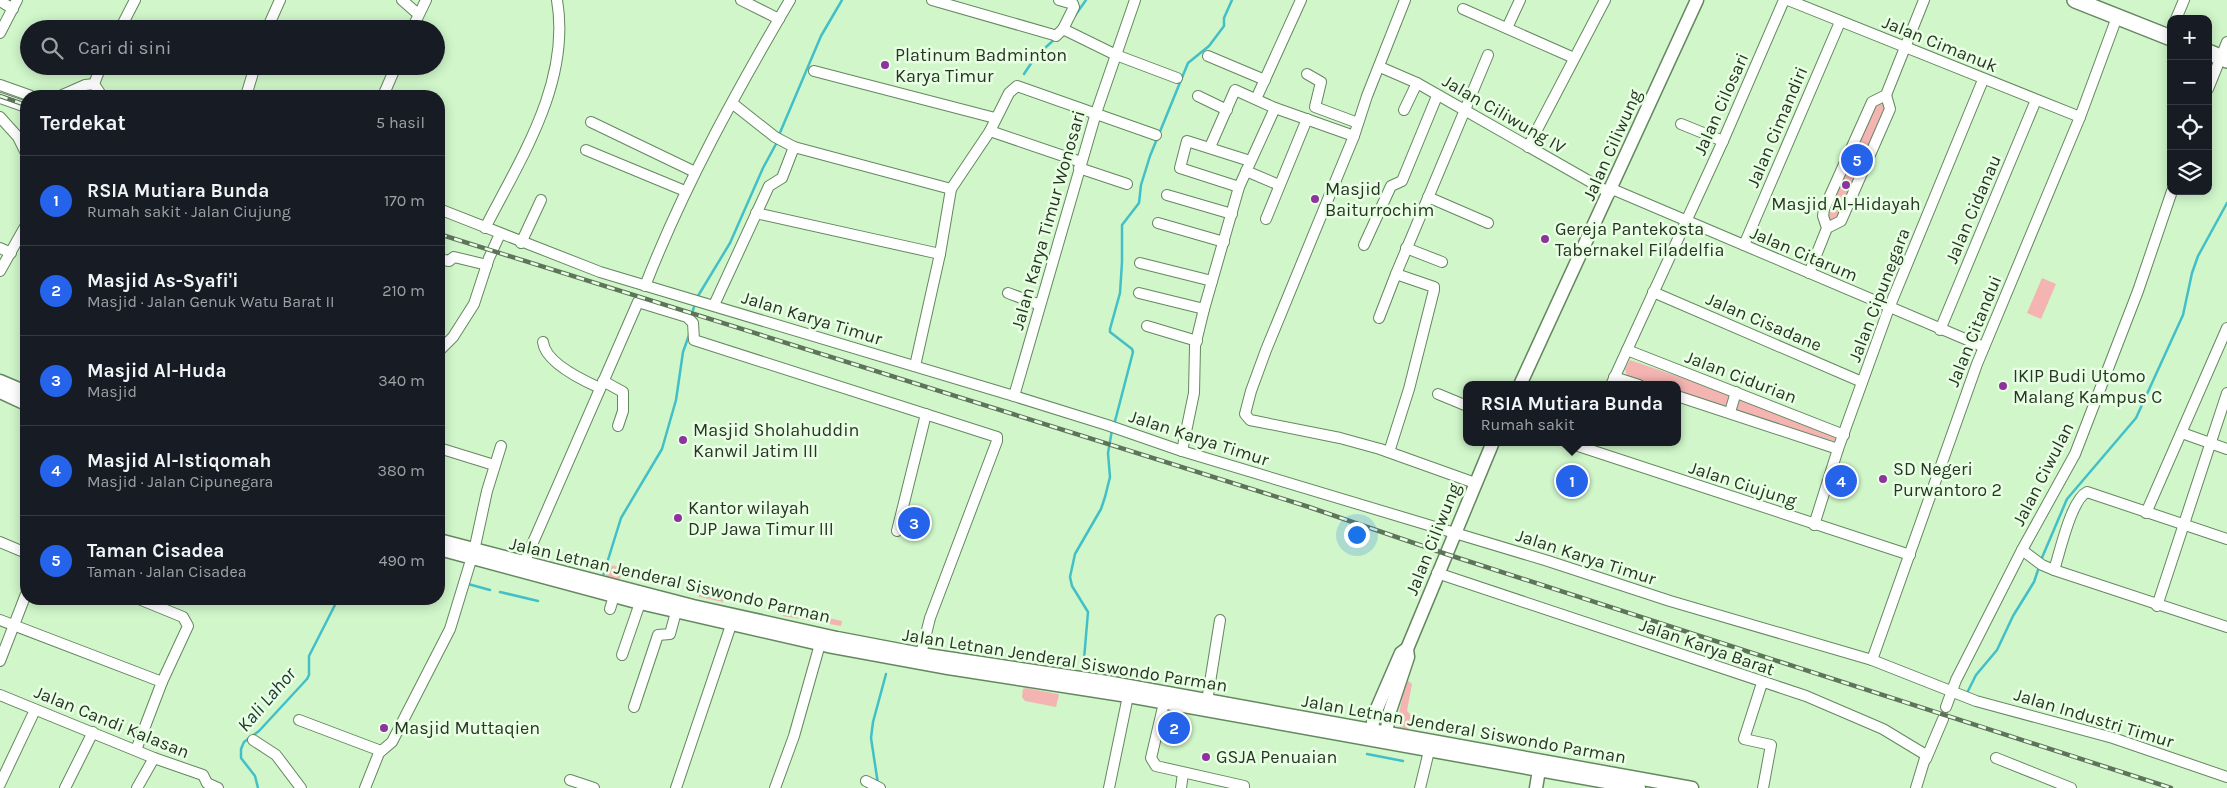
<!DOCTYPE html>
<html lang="id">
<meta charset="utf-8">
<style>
body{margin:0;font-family:Karla,sans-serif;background:#242831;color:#f1f3f6}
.controls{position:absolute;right:15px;top:15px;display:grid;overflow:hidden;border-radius:10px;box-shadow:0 2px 12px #0003}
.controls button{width:45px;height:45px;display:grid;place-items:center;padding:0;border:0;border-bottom:1px solid #363941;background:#171b24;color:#f1f3f6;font:25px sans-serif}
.you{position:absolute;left:1356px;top:534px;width:18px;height:18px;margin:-12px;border:4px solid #fff;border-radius:50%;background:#1a73e8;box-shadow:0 0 0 8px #1a73e833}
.badge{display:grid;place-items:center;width:32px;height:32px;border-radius:50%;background:#2563eb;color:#fff;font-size:16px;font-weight:700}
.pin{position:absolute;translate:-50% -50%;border:2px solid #fff;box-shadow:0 1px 5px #0006}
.popup{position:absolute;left:1463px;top:381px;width:218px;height:65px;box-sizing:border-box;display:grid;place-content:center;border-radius:10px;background:#171b24;filter:drop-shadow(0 1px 4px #0005);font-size:16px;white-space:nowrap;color:#9ea1a6}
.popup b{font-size:19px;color:#f1f3f6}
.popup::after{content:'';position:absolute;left:50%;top:100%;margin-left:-10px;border:10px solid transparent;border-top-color:#171b24}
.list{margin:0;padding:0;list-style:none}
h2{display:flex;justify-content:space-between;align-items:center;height:65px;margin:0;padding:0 20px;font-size:21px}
h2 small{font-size:16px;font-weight:400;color:#9ea1a6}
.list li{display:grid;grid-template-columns:32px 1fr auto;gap:15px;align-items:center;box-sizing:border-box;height:90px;padding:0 20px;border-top:1px solid #363941}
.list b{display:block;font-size:19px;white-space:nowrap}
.list p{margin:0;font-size:16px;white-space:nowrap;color:#9ea1a6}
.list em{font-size:16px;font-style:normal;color:#9ea1a6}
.icon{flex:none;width:28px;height:28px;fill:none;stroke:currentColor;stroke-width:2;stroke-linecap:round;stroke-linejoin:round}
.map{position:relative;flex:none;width:2227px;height:788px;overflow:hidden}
.search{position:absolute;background:#171b24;box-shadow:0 2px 12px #0003;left:20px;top:20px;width:425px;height:55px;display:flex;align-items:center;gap:12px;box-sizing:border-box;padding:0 18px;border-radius:28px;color:#9ea1a6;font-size:19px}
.panel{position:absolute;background:#171b24;box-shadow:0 2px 12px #0003;left:20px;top:90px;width:425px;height:515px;border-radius:20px}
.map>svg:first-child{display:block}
</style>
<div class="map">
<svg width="2227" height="788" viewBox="0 0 2227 788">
<rect width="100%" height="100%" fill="#d0f6ca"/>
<g fill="#f3b4b2">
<polygon points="1882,100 1888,106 1840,217 1833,221 1829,220 1827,211 1874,104"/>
<polygon points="2042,278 2056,284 2041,319 2027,313"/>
<polygon points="1630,360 1729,394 1727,406 1677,392 1677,385 1654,385 1627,376 1625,369"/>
<polygon points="1740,399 1834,436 1836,440 1834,441 1737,412 1736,410 1737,400"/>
<polygon points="610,565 623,568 619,581 605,578"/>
<polygon points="699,593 725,599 723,602 699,597"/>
<polygon points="784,608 842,621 841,626 783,616"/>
<polygon points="1406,679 1412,684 1407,711 1412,716 1410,728 1404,731 1401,730 1397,723"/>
<polygon points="1026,688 1058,694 1059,695 1056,707 1025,701 1022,697 1023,689"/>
</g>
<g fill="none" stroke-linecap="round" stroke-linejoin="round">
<g stroke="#43bfc7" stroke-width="2.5">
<polyline points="1074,17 1086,0"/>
<polyline points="1024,74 1036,56 1056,38"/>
<polyline points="779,135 821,36 842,0"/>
<polyline points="698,296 730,243 763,168 776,144"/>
<polyline points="693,310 694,307"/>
<polyline points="1114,425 1133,352 1132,349 1110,332 1110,329 1120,293 1122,262 1122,225 1139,203 1141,185 1150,156 1188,63 1209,46 1224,26 1224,18 1232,0"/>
<polyline points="2041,560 2067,499 2136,418 2183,315 2192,273 2198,256 2227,203"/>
<polyline points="603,576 621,518 662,449 676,400 683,352 689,335"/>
<polyline points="468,584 490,590"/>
<polyline points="500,592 538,601"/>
<polyline points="1083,671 1088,612 1072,586 1070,577 1075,554 1101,509 1105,497 1110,477 1108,453 1112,430"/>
<polyline points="1967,693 1976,675 1997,650 2013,616 2034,582 2038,570"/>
<polyline points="1367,754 1403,761"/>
<polyline points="878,784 871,738 873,722 886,674"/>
<polyline points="258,788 255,776 241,758 241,749 244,742 259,731 307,679 309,675 309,656 338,599"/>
</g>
<defs>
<g id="minor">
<polyline points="402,0 418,14"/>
<polyline points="741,0 779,19"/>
<polyline points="932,0 1054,35 1056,36 1063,29 1116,55 1177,78"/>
<polyline points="1059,0 1073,4 1074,7 1063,29"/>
<polyline points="1405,0 1367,96 1354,136 1266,350 1251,391 1245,414 1250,420 1340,438 1380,449 1475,483"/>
<polyline points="1788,0 2080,117"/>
<polyline points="0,1 13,9"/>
<polyline points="1463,9 1574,58"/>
<polyline points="2176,19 2184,0"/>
<polyline points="1507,28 1520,0"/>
<polyline points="120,29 135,0"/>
<polyline points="267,29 280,0"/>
<polyline points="412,29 426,0"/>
<polyline points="0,33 17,0"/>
<polyline points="1208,56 1265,80"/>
<polyline points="101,66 94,84 102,96"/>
<polyline points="1380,67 1417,83 1610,193"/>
<polyline points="814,71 995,118"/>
<polyline points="1307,74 1321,82 1315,107 1358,123"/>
<polyline points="0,85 31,96"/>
<polyline points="2208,89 2227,42"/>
<polyline points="60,96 85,85 94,84"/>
<polyline points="246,96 255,66"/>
<polyline points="383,96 396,66"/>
<polyline points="1198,96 1227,110"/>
<polyline points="0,98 26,107"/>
<polyline points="1256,99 1301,0"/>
<polyline points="1275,108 1354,136"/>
<polyline points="1404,110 1417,83"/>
<polyline points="0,117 18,137 26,153"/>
<polyline points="591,122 695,172"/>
<polyline points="1681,124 1723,141"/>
<polyline points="990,131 1081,162"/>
<polyline points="1528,147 1605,0"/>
<polyline points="586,150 685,191"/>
<polyline points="1079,168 1127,184"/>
<polyline points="1246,171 1279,185"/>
<polyline points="1239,187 1180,168 1187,141 1250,161"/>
<polyline points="951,189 990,131 1009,93 1017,86 1156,135"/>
<polyline points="1612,189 1984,347"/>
<polyline points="1167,195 1232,214"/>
<polyline points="1428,197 1488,223"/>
<polyline points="439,209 600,272 1014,396 1107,425 1182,451 1548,561 1670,601 1872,660 1976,701 2113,738 2227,777"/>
<polyline points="756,213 940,254 951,189 794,147"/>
<polyline points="1266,219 1307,119"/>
<polyline points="1158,223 1224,242"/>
<path d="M485,228c36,-70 86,-146 72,-228"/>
<polyline points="1827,228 1841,221 1890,109 1886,95"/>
<polyline points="521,243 541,200"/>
<polyline points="1364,245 1391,186 1402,181 1437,96"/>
<polyline points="1744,245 1840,22"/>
<polyline points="0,248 11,253"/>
<polyline points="1406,248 1442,262"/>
<polyline points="439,259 449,261 454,257 487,265"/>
<polyline points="1140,263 1212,281"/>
<polyline points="0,271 26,225"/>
<polyline points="1809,273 1827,228 1823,216 1824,209 1872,102 1886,95 1924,0"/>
<path d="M645,286c39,-100 91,-194 145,-286"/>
<polyline points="1653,292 1862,382"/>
<polyline points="1008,293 1040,305"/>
<polyline points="1139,293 1204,309"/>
<polyline points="714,305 769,186 782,178 794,147 775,137 732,103"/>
<polyline points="1379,318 1396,274"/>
<polyline points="1147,326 1197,341"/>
<polyline points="1940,330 2036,100"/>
<path d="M543,342c2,20 39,38 57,46"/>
<polyline points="1627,350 1844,435"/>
<polyline points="439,351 453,337 474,304 489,258 500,234"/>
<polyline points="915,366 940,254"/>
<polyline points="1614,377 1639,385"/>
<polyline points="603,381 623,392 623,411 618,426"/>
<polyline points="1611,385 1723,141 1784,0"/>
<polyline points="1438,394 1467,406"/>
<polyline points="1014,396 1096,113 1135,0"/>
<polyline points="1677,396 1838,449"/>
<polyline points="1730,412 1736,392"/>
<polyline points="2182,433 2227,449"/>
<polyline points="1566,442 1910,555"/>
<polyline points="439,448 494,465"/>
<polyline points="1182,451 1194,393 1195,346 1204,309 1239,187 1275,108 1235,90 1210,147"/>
<polyline points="1389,452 1409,389 1434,290 1434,287 1396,274 1488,55"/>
<polyline points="2146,513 2227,328"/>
<polyline points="1814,525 1838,449 1889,308 1983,80"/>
<polyline points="897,531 926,414"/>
<polyline points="0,542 26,553"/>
<polyline points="2022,550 2042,565 2054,570 2227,627"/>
<polyline points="474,551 487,491 501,446"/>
<polyline points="524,563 638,302 687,317 693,323 694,340 997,437 997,441 930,618 921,654"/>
<path d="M2054,570c6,-18 17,-70 33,-78l140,47"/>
<polyline points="1437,573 1806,696 1883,729 1926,755 1916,788"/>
<polyline points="2157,606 2227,393"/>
<polyline points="610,609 614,596"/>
<polyline points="0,620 162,682"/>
<polyline points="622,655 640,603"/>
<polyline points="1872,660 1977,364 2080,117 2117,17"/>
<polyline points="0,661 26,594"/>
<polyline points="1762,683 1744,739 1771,745 1763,788"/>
<polyline points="0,695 154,758 203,775 207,783"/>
<polyline points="1207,701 1220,620"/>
<polyline points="1164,703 1151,758 1156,766 1244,786 1244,788"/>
<polyline points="634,707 658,635 670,634 676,612"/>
<polyline points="1946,707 1956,680 2022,550 2075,454 2138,291 2172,191"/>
<polyline points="299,720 381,751"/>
<polyline points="253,740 276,755 301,788"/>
<polyline points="136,750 162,682 188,626 183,617 139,599"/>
<polyline points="1996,758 2071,788"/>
<polyline points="1926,759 1943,719"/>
<polyline points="570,780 594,788"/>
<polyline points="866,781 880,788"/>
<polyline points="207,783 218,788"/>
<polyline points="0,784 35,710"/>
<polyline points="65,788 93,732"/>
<polyline points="137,788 154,758"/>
<polyline points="365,788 379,753 392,742 450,629 471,560"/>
<polyline points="676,788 731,625"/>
<polyline points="775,788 794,736 820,644"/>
<polyline points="1109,788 1128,696"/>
<polyline points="1181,788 1183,773"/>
<polyline points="1420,788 1429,751"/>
</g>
<g id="major">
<polyline points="0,381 26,392"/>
<polyline points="1520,385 1697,0"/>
<polyline points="0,392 26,404"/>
<polyline points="439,540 693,606 837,638 921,654 1107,682 1692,788"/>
<polyline points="439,549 640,603 828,646 948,668 1128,696 1639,788"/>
<polyline points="1370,737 1375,713 1401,653 1405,650"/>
<polyline points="1385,739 1390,711 1408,657 1407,649 1493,442"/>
<polyline points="1536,788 1539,770"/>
</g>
<g id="highway">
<polyline points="2075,0 2171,38"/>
<polyline points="2208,52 2227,60"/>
</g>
</defs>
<use href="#minor" stroke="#658760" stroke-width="12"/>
<use href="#major" stroke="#658760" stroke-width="15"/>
<use href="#highway" stroke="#658760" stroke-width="18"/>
<use href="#minor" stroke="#fff" stroke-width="10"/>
<use href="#major" stroke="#fff" stroke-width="12"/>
<use href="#highway" stroke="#fff" stroke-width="15"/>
<defs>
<g id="rail">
<polyline points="0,96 26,105"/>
<polyline points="439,234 1309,507 1446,554 2171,788"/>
</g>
</defs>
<use href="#rail" stroke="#5e745a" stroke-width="4.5"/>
<use href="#rail" stroke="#e8ffe4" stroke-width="2.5" stroke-dasharray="8" stroke-linecap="butt"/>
</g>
<g fill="#8e339e" stroke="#e8ffe4" stroke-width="2">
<circle cx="885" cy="65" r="5"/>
<circle cx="1846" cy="185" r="5"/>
<circle cx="1315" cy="199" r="5"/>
<circle cx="1545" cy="239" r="5"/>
<circle cx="2003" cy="386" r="5"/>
<circle cx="683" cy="440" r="5"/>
<circle cx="1883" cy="479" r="5"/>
<circle cx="678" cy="518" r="5"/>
<circle cx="384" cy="728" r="5"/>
<circle cx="1206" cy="757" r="5"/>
</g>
<g text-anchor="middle" stroke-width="5" stroke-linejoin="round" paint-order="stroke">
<g font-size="18" fill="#273524" stroke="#e8ffe4">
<text transform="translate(1940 44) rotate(22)" y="6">Jalan Cimanuk</text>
<text transform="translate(1721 104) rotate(-66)" y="6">Jalan Cilosari</text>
<text transform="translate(1504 114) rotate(30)" y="6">Jalan Ciliwung IV</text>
<text transform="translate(1777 127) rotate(-67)" y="6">Jalan Cimandiri</text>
<text transform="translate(1612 145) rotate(-66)" y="6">Jalan Ciliwung</text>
<text transform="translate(1973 209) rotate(-67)" y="6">Jalan Cidanau</text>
<text transform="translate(1048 220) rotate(-74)" y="6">Jalan Karya Timur Wonosari</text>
<text transform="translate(1804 254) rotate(23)" y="6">Jalan Citarum</text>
<text transform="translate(1879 295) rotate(-69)" y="6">Jalan Cipunegara</text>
<text transform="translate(812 318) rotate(17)" y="6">Jalan Karya Timur</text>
<text transform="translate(1764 322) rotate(23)" y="6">Jalan Cisadane</text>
<text transform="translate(1974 331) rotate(-68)" y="6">Jalan Citandui</text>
<text transform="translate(1741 377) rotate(21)" y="6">Jalan Cidurian</text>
<text transform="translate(1199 438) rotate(18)" y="6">Jalan Karya Timur</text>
<text transform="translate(2043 474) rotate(-63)" y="6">Jalan Ciwulan</text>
<text transform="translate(1743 484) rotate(18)" y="6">Jalan Ciujung</text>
<text transform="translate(1433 539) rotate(-68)" y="6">Jalan Ciliwung</text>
<text transform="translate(1586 557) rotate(18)" y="6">Jalan Karya Timur</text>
<text transform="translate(670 580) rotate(13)" y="6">Jalan Letnan Jenderal Siswondo Parman</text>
<text transform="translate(1707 647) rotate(19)" y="6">Jalan Karya Barat</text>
<text transform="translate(1065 660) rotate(9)" y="6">Jalan Letnan Jenderal Siswondo Parman</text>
<text transform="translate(2094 718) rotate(17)" y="6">Jalan Industri Timur</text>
<text transform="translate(112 722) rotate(22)" y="6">Jalan Candi Kalasan</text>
<text transform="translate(1464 729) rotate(10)" y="6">Jalan Letnan Jenderal Siswondo Parman</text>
</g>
<g font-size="18" fill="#273524" stroke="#e8ffe4" text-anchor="start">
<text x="895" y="61">Platinum Badminton<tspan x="895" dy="21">Karya Timur</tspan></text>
<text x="1325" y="195">Masjid<tspan x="1325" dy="21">Baiturrochim</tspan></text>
<text x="1846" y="210" text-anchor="middle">Masjid Al-Hidayah</text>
<text x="1555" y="235">Gereja Pantekosta<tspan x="1555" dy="21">Tabernakel Filadelfia</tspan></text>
<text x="2013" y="382">IKIP Budi Utomo<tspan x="2013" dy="21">Malang Kampus C</tspan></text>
<text x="693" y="436">Masjid Sholahuddin<tspan x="693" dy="21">Kanwil Jatim III</tspan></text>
<text x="1893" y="475">SD Negeri<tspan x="1893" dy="21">Purwantoro 2</tspan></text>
<text x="688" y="514">Kantor wilayah<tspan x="688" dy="21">DJP Jawa Timur III</tspan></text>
<text x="394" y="734">Masjid Muttaqien</text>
<text x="1216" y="763">GSJA Penuaian</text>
</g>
<g font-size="19" font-style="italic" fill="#1d3334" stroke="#e8ffe4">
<text transform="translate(266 699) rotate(-49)" y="7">Kali Lahor</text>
</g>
</g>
</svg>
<div class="controls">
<button>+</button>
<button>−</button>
<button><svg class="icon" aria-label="locate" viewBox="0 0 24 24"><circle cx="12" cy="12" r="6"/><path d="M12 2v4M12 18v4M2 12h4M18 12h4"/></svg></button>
<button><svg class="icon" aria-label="layers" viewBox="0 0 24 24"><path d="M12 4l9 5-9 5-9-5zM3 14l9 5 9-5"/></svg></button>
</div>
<div class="you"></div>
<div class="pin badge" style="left:1572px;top:481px">1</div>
<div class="popup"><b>RSIA Mutiara Bunda</b>Rumah sakit</div>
<div class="pin badge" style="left:1174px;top:728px">2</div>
<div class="pin badge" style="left:914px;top:523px">3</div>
<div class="pin badge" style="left:1841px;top:481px">4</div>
<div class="pin badge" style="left:1857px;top:160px">5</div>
<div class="search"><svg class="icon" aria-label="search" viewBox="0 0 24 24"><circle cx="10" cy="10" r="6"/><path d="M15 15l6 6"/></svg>Cari di sini</div>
<section class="panel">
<h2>Terdekat<small>5 hasil</small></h2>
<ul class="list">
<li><span class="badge">1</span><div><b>RSIA Mutiara Bunda</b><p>Rumah sakit · Jalan Ciujung</p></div><em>170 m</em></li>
<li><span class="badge">2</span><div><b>Masjid As-Syafi'i</b><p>Masjid · Jalan Genuk Watu Barat II</p></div><em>210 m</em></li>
<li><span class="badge">3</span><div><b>Masjid Al-Huda</b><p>Masjid</p></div><em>340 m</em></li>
<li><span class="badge">4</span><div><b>Masjid Al-Istiqomah</b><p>Masjid · Jalan Cipunegara</p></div><em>380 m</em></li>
<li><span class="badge">5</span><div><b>Taman Cisadea</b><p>Taman · Jalan Cisadea</p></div><em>490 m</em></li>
</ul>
</section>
</div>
